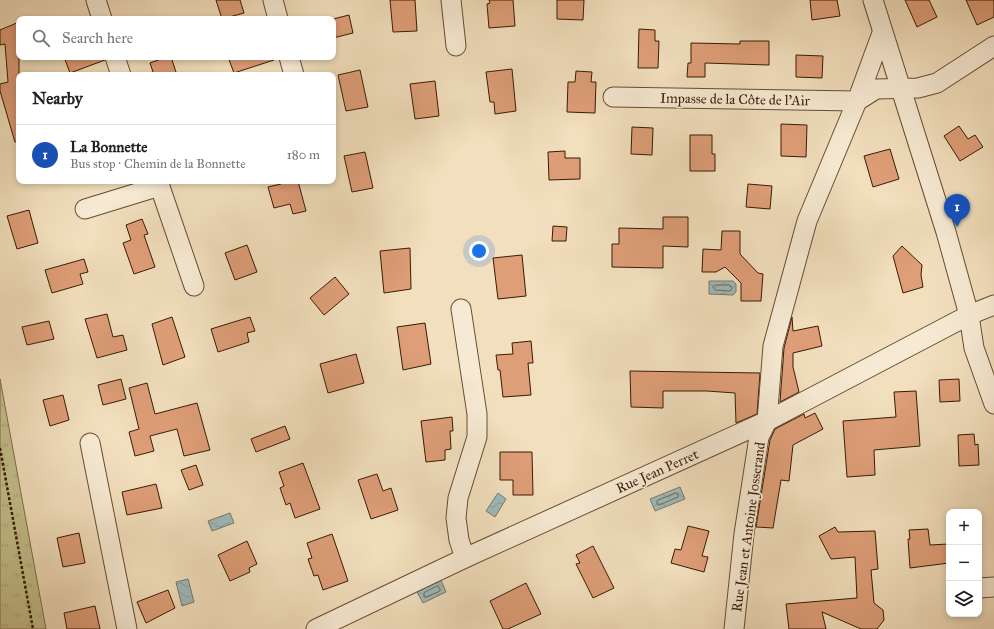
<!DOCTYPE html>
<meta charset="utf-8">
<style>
body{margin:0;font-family:"IM FELL Great Primer",serif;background:#f2f2f2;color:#202124}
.controls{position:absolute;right:12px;bottom:12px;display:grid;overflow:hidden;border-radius:8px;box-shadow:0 2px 6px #0003}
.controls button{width:36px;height:36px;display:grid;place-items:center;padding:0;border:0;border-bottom:1px solid #e0e0e0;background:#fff;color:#202124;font:20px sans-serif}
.you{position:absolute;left:479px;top:251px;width:14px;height:14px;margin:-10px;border:3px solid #fff;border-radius:50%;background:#1a73e8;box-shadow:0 0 0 6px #1a73e833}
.badge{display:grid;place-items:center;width:26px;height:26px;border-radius:50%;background:#8f2418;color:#fff;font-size:13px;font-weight:700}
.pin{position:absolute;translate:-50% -33px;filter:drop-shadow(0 1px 2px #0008)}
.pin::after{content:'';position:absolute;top:21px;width:14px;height:12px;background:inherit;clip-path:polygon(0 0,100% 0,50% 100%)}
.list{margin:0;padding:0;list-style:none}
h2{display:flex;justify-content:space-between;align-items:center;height:52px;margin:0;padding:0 16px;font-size:17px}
h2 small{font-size:13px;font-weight:400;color:#757577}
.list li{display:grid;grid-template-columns:26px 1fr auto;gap:12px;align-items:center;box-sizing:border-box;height:60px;padding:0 16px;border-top:1px solid #e0e0e0}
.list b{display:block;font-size:15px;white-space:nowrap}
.list p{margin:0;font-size:13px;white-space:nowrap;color:#757577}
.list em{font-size:13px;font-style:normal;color:#757577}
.icon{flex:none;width:22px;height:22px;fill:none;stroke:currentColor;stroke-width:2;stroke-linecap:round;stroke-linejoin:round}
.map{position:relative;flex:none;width:994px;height:629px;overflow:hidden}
.search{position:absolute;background:#fff;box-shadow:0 2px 6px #0003;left:16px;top:16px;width:320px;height:44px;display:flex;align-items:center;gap:10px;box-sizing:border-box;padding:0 14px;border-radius:8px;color:#757577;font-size:15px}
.panel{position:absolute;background:#fff;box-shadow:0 2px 6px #0003;left:16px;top:72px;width:320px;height:112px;border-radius:8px}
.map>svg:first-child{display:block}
</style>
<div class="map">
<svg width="994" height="629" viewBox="0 0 994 629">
<defs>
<pattern id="grass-tufts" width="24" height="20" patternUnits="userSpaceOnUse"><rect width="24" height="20" fill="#c3bf8c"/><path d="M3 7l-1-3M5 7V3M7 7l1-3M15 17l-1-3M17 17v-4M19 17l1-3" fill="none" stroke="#a8a477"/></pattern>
<pattern id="water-waves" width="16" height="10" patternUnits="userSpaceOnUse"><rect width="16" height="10" fill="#9fbabb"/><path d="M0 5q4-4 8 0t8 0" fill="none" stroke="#8a9f9f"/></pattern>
</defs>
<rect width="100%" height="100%" fill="#f2dfbd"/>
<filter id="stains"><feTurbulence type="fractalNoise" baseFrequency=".005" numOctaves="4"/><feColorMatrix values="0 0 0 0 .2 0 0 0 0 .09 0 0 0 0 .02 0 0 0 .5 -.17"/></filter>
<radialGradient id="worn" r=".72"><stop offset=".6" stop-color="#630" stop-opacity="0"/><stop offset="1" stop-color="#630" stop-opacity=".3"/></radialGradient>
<polygon fill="url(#grass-tufts)" stroke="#7e6d48" points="0,379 46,629 0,629"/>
<g fill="url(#water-waves)" stroke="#767a71">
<polygon points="709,281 733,281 736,284 736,292 733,295 709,294"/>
<polygon points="680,487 685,499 655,511 650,499"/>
<polygon points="498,493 506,499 495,517 486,511"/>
<polygon points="230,513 234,523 212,531 208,521"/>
<polygon points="188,579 194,602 182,606 176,582"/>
<polygon points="441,580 446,592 423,603 417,592"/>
</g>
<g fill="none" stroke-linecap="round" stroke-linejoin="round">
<g stroke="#6c6a5f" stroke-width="1">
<polygon points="715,285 730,285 732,289 730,291 715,290 713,287"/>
<polygon points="676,493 678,494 678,497 659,505 657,504 657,501"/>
<polygon points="438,586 440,589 440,591 426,597 424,597 424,593"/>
</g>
</g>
<g fill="#de9e78" stroke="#381b03">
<polygon points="216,0 240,0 244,13 222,19"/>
<polygon points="390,0 415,0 417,31 393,32"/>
<polygon points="489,0 513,0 515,26 489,28 487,4 490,3"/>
<polygon points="557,0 584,0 583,20 557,19"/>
<polygon points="810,0 837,0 840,16 812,20"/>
<polygon points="905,0 929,0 937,17 917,27"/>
<polygon points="966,0 994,0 994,17 977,25"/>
<polygon points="349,15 353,33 333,38 333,19"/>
<polygon points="19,22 19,141 15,142 0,91 0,84 8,82 5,44 0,45 0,30"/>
<polygon points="639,29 655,30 655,41 659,41 658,68 638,68"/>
<polygon points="740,41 769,41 769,65 705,63 705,77 687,77 688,63 691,63 691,43 740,44"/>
<polygon points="796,55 823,56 822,78 796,77"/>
<polygon points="64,57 104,57 105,60 70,73"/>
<polygon points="166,57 171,57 177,75 154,75 150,63"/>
<polygon points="228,57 274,57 274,60 234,73"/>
<polygon points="512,69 516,111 495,114 494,102 490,102 486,72"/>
<polygon points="360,70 368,107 346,111 338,75"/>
<polygon points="576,71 592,72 591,82 596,82 595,113 567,112 568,82 575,82"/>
<polygon points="435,81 439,116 415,119 410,84"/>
<polygon points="781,124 807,125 806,157 781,156"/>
<polygon points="959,126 968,139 975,135 983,147 960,161 944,136"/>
<polygon points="632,127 653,128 652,155 631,154"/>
<polygon points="690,135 712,135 712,154 715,154 715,171 690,171"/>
<polygon points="890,149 899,179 873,187 864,156"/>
<polygon points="565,151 565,158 580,158 580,179 549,180 548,152"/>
<polygon points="365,152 373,188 352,192 344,156"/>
<polygon points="280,181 298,181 306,211 293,214 290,204 274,208 268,187 281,184"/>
<polygon points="748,184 772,186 770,209 746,207"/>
<polygon points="29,210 38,243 17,249 7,216"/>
<polygon points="663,217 688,217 688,247 663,246 663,268 612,267 612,244 619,244 619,228 663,229"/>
<polygon points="142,219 148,234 144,235 155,267 134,274 123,243 131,240 126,225"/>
<polygon points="553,226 567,227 566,241 552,241"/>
<polygon points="722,231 740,231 740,254 758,273 763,274 761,301 741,301 741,283 725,267 716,272 702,272 703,249 721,250"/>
<polygon points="247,245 257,272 235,280 225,253"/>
<polygon points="902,246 922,265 921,275 923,287 903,293 893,256"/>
<polygon points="410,248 411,289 384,293 380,251"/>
<polygon points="522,255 526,296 498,299 493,258"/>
<polygon points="84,259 88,272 80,274 83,284 52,293 45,270"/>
<polygon points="335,277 349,294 324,315 310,298"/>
<polygon points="107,314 113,337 123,335 127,350 97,358 85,319"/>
<polygon points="172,317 185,357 163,365 152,324"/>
<polygon points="250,317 255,331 247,333 249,342 218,352 211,329"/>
<polygon points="792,317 793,331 818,326 822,346 793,353 793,367 799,392 780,402 784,348"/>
<polygon points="49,321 54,339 27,345 22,327"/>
<polygon points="425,323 431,364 403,370 397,327"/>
<polygon points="531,341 533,363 528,363 531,395 503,397 500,370 498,370 496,355 513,354 512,343"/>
<polygon points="356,354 364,383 328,393 320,364"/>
<polygon points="630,371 760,373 757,414 736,423 735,393 707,391 663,391 663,408 631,407"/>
<polygon points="121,379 126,399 103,405 98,385"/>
<polygon points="959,379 960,401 940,402 939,380"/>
<polygon points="147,383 155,414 197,403 210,450 184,456 177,429 150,436 154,451 135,456 129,432 139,429 129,388"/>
<polygon points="916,391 920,446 874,450 875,475 847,477 843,421 896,417 894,392"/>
<polygon points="63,395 69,420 50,426 43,400"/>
<polygon points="815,413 823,429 793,445 789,481 781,480 773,528 756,527 770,440 775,429 804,414 805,418"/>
<polygon points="452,417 453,431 450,431 451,449 445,450 445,460 426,462 421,421"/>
<polygon points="285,426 290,439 256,452 251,439"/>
<polygon points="974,434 975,445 978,444 979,465 959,466 958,435"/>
<polygon points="500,452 532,452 533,495 513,495 513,480 500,480"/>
<polygon points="303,463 320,509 295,518 290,503 286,505 280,488 284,486 279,472"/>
<polygon points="196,465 203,485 189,490 181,470"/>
<polygon points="377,474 383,491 391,488 398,510 371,519 358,480"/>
<polygon points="156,484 162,508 127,515 122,492"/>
<polygon points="688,526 709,531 702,556 708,557 704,572 671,563 675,549 681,550"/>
<polygon points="835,527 838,532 875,531 878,569 871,570 874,603 883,610 884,620 877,629 861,629 822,612 826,629 789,629 786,604 857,598 855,557 831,559 819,536"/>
<polygon points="928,529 930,545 948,544 949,563 910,568 908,539 910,539 909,530"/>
<polygon points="79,533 85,563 63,567 57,538"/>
<polygon points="332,534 348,581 323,590 318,575 314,576 308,559 312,558 307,543"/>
<polygon points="247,541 257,564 249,568 250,572 230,581 218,555"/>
<polygon points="593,546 614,588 593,598 576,564 580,563 576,555"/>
<polygon points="526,583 541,614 508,629 503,629 490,601"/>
<polygon points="168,590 175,608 146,623 137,602"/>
<polygon points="95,606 100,629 67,629 64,613"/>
</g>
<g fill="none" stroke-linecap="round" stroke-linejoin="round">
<defs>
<g id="minor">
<polyline points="96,0 102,19"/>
<polyline points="273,0 278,19"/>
<polyline points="451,0 456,46"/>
<polyline points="873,0 946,232 969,315 974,348 994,404"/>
<polyline points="115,57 121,75"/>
<polyline points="289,57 294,75"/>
<polyline points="613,97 857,101 882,33"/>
<polyline points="158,181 194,286"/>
<polyline points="85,209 160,186"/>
<polyline points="461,309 477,414 477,437 458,498 456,518 459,540 465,558"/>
<polyline points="90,443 127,629"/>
<polyline points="979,588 994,587"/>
<polyline points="316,629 465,558 767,421 969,315 994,305"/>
<polyline points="734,629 744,534 759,437 767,421 773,346 807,221 857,101 876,89 918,88 937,83 994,46"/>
</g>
</defs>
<use href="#minor" stroke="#664c32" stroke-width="21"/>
<polyline stroke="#381b03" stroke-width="2.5" stroke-dasharray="3 2" stroke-linecap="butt" points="0,448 33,629"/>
<use href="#minor" stroke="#f7ead4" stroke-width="19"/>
</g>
<g text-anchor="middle" stroke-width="3.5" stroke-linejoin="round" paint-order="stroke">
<g font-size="14" fill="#381b03" stroke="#f7ead4">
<text transform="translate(735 99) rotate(1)" y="5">Impasse de la Côte de l'Air</text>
<text transform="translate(657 471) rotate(-24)" y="5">Rue Jean Perret</text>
<text transform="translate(748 527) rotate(-82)" y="5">Rue Jean et Antoine Josserand</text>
</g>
</g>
<rect width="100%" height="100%" filter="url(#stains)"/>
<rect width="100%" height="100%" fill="url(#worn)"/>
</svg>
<div class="controls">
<button>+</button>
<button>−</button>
<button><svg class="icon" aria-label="layers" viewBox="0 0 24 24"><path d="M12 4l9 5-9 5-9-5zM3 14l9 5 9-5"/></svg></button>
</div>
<div class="you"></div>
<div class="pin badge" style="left:957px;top:227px;background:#1a4fb4">1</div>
<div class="search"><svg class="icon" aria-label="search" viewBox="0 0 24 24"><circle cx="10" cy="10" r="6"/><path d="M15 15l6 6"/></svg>Search here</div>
<section class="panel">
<h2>Nearby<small></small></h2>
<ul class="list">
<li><span class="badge" style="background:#1a4fb4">1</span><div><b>La Bonnette</b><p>Bus stop · Chemin de la Bonnette</p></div><em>180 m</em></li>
</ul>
</section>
</div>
